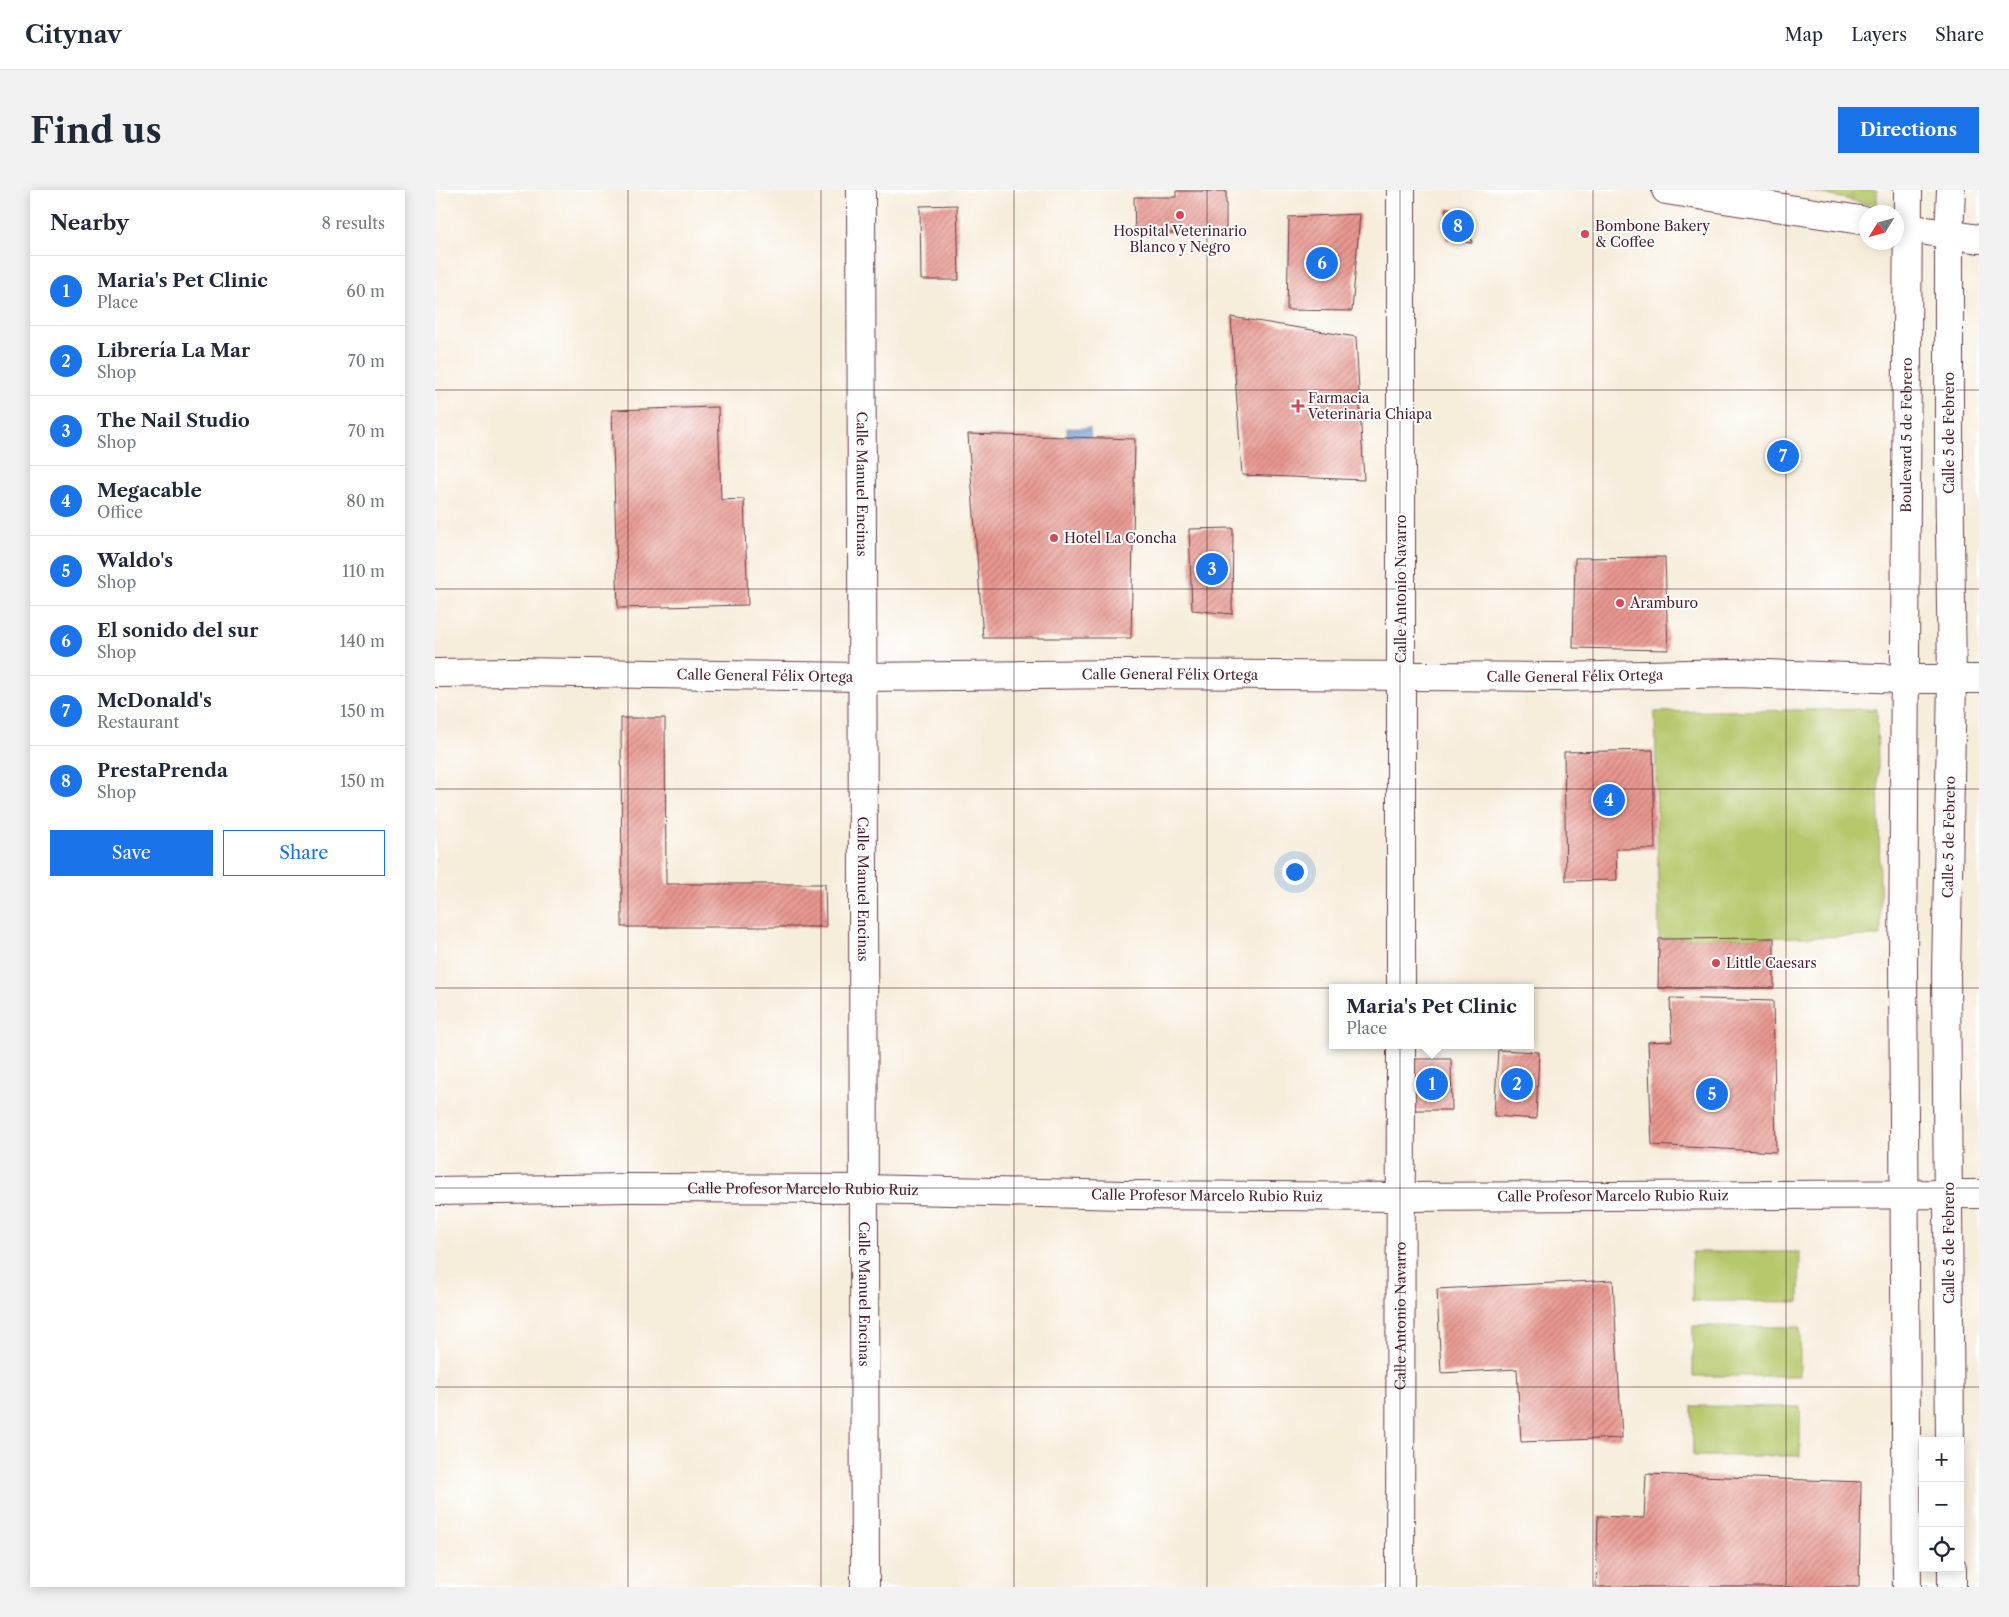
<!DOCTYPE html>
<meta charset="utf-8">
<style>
body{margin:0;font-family:"Libre Caslon Text",serif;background:#f2f2f3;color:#1f2937}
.controls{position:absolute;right:15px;bottom:15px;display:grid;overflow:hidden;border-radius:0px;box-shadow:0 2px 12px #0003}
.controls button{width:45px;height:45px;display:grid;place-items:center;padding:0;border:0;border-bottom:1px solid #e0e1e3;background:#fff;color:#1f2937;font:25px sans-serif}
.compass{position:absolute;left:1424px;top:15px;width:45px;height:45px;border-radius:50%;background:#fff;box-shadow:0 2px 12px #0003;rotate:233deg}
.you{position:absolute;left:859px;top:681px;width:18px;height:18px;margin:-12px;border:4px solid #fff;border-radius:50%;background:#1a73e8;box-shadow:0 0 0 8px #1a73e833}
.badge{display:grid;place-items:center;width:32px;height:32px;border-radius:50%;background:#1a73e8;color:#fff;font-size:16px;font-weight:700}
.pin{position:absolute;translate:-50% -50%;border:2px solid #fff;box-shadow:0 1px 5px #0006}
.popup{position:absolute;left:894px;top:794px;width:205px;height:65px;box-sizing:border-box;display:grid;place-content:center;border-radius:0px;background:#fff;filter:drop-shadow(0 1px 4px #0005);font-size:16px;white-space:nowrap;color:#747a83}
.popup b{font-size:19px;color:#1f2937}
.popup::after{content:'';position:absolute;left:50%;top:100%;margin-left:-10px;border:10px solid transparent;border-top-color:#fff}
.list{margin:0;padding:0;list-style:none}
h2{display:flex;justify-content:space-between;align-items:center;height:65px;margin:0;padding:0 20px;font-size:21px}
h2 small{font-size:16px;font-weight:400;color:#747a83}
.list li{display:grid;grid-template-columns:32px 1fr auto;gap:15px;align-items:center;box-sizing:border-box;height:70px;padding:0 20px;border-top:1px solid #e0e1e3}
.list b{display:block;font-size:19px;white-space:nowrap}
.list p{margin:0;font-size:16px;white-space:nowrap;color:#747a83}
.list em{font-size:16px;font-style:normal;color:#747a83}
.actions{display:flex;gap:10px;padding:15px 20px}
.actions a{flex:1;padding:11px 0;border:1px solid #1a73e8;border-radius:0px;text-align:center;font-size:18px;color:#1a73e8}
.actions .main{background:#1a73e8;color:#fff}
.icon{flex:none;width:28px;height:28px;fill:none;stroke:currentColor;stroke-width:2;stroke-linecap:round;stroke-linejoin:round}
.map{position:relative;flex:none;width:1544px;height:1397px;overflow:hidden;border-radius:0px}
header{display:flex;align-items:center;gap:30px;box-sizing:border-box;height:70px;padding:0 25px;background:#fff;border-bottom:1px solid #e0e1e3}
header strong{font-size:24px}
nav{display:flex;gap:28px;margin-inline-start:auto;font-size:18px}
.intro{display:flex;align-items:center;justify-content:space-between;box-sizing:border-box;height:120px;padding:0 30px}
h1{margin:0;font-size:35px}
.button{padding:12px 22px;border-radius:0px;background:#1a73e8;color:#fff;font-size:18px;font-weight:700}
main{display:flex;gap:30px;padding:0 30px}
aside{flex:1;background:#fff;border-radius:0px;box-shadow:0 2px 12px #0003}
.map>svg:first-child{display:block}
</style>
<header>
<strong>Citynav</strong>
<nav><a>Map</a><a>Layers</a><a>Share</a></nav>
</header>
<div class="intro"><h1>Find us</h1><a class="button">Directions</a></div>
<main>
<aside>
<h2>Nearby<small>8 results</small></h2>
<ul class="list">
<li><span class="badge">1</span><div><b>Maria's Pet Clinic</b><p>Place</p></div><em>60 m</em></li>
<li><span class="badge">2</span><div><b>Librería La Mar</b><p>Shop</p></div><em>70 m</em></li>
<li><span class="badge">3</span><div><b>The Nail Studio</b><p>Shop</p></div><em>70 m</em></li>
<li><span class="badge">4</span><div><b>Megacable</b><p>Office</p></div><em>80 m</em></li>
<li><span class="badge">5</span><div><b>Waldo's</b><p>Shop</p></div><em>110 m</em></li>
<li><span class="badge">6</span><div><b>El sonido del sur</b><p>Shop</p></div><em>140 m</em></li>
<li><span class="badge">7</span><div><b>McDonald's</b><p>Restaurant</p></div><em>150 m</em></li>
<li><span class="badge">8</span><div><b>PrestaPrenda</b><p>Shop</p></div><em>150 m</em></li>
</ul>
<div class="actions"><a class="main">Save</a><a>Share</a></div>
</aside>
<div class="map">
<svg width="1544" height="1397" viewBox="0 0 1544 1397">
<defs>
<pattern id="park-tufts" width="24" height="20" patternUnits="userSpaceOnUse" patternTransform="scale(1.25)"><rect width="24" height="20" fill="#b6c86c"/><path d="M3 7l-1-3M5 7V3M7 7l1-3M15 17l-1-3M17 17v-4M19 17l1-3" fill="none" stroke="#9eab5e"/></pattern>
<pattern id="water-rules" width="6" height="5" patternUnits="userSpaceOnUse" patternTransform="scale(1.25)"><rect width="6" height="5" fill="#6d9fd8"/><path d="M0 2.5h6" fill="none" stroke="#5c81af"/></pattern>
<pattern id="building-hatch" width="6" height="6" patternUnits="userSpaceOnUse" patternTransform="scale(1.25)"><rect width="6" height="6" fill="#e89890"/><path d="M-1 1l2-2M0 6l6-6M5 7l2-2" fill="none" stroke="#be7b76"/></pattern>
</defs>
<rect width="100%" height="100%" fill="#fff"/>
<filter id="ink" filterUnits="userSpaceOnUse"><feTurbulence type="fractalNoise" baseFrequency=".02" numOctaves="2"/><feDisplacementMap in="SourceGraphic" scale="10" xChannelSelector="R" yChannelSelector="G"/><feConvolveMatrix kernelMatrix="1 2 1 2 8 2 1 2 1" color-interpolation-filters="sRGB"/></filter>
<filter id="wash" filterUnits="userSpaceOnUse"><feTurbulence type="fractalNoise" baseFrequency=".0096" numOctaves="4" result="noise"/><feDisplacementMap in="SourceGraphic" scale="20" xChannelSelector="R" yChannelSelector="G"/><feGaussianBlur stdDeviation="1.12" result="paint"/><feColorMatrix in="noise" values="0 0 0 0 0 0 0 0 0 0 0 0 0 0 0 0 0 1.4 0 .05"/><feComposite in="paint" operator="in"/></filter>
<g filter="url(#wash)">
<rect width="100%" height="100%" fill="#f6eddb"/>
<g fill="#b6c86c" stroke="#80744c">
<polygon points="1442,519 1446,746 1224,749 1220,522"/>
<polygon points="1257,1062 1365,1062 1364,1112 1257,1111"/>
<polygon points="1258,1136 1365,1137 1365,1186 1258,1186"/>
<polygon points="1257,1216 1365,1217 1365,1266 1258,1266"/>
</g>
<polygon fill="url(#park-tufts)" stroke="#80744c" points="1370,0 1442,0 1442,16"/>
<polygon fill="url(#water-rules)" stroke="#5c5f82" points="632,238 655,238 656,290 633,291"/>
<g id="blocks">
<g fill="url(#building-hatch)">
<polygon points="741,1 791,1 791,43 700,43 699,7 741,7"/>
<polygon points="522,15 524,90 486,90 485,16"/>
<polygon points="1011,18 1033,21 1037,53 1011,50"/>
<polygon points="925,24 917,121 852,120 854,27"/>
<polygon points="796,127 921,147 929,290 807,285"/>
<polygon points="283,217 286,310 309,309 313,415 183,418 177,220"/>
<polygon points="533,244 700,249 696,448 548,448"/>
<polygon points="798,338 797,424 757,420 754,339"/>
<polygon points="1230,367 1233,460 1138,458 1140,368"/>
<polygon points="186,528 230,528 231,694 390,694 391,737 187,737"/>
<polygon points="1218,560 1220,659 1181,659 1182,690 1131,691 1129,562"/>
<polygon points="1339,748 1339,798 1223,798 1224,749"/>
<polygon points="1235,808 1338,811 1341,962 1217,955 1213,852 1237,851"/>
<polygon points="1063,860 1104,862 1101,929 1059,926"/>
<polygon points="978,869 1016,869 1017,920 979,920"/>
<polygon points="1178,1090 1187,1248 1086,1252 1082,1179 1006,1183 1002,1099"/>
<polygon points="1211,1284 1426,1292 1424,1397 1161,1397 1163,1326 1209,1328"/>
</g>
</g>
</g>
<g filter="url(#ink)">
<use href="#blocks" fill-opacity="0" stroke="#643e45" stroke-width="1"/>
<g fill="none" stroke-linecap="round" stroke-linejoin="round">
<defs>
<g id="street">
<path id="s1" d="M426,0l4,1397"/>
<polyline points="966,798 966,0"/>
<path id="s2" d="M0,1001l193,-3 236,1 261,6 275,2 579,-3"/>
<path id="s3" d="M965,1397l1,-542"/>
</g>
<g id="secondary">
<polyline points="1231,0 1432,31"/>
<path id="s4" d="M0,483l81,-1 346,5 264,-3 433,3 176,-4 170,6"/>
</g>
<g id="primary">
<polyline points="1472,38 1544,49"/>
<polyline points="1470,489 1544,489"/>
<path id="s5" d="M1515,1251l-4,-467 6,-294 -3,-224v-221l2,-45"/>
<polyline points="1517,1378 1517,1397"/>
<path id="s6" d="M1472,1397l-4,-623 5,-774"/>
</g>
</defs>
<use href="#street" stroke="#643e45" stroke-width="30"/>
<use href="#secondary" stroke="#643e45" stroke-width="30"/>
<use href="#primary" stroke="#643e45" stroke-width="30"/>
<use href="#street" stroke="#fff" stroke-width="28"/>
<use href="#secondary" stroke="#fff" stroke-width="28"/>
<use href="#primary" stroke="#fff" stroke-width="28"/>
</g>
</g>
<path fill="none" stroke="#4a1f2b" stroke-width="1" stroke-opacity="0.55" d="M193,0v1397M386,0v1397M579,0v1397M772,0v1397M965,0v1397M1158,0v1397M1351,0v1397M0,200h1544M0,399h1544M0,599h1544M0,798h1544M0,998h1544M0,1197h1544"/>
<g fill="#d1495b" stroke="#fff" stroke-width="2">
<circle cx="745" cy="25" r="5"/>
<circle cx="1150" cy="44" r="5"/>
<path d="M860.5 208.5h5v5h5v5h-5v5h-5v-5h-5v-5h5z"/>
<circle cx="619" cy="348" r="5"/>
<circle cx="1185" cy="413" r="5"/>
<circle cx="1281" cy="773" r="5"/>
</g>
<g text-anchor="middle" stroke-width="4" stroke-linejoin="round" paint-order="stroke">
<g font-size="14" fill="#4a1f2b" stroke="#fff" text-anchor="start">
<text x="1160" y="41">Bombone Bakery<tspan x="1160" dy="16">&amp; Coffee</tspan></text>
<text x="745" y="46" text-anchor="middle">Hospital Veterinario<tspan x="745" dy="16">Blanco y Negro</tspan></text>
<text x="873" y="213">Farmacia<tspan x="873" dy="16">Veterinaria Chiapa</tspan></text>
<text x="629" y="353">Hotel La Concha</text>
<text x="1195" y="418">Aramburo</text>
<text x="1291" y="778">Little Caesars</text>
</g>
<g font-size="14" fill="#4a1f2b" stroke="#fff">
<text transform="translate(1514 243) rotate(-90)" y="5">Calle 5 de Febrero</text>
<text dy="5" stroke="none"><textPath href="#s6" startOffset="1152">Boulevard 5 de Febrero</textPath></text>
<text dy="5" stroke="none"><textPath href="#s1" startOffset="294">Calle Manuel Encinas</textPath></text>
<text transform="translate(966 399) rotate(-90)" y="5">Calle Antonio Navarro</text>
<text dy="5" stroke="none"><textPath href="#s4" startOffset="735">Calle General Félix Ortega</textPath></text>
<text dy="5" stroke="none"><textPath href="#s4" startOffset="1140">Calle General Félix Ortega</textPath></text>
<text dy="5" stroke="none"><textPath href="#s4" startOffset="330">Calle General Félix Ortega</textPath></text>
<text dy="5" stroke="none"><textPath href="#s5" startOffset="604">Calle 5 de Febrero</textPath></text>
<text dy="5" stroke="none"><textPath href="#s1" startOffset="699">Calle Manuel Encinas</textPath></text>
<text dy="5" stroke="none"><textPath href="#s2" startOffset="368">Calle Profesor Marcelo Rubio Ruiz</textPath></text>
<text dy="5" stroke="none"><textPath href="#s2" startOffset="772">Calle Profesor Marcelo Rubio Ruiz</textPath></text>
<text dy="5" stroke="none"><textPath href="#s2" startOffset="1178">Calle Profesor Marcelo Rubio Ruiz</textPath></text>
<text transform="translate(1514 1053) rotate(-90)" y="5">Calle 5 de Febrero</text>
<text dy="5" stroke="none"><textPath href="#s1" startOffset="1104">Calle Manuel Encinas</textPath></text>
<text dy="5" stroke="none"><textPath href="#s3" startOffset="271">Calle Antonio Navarro</textPath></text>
</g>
</g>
</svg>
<div class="controls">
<button>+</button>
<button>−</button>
<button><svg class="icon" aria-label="locate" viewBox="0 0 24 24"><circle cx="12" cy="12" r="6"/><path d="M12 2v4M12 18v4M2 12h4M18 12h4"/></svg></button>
</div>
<svg class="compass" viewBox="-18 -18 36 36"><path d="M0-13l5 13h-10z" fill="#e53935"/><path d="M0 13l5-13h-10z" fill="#747a83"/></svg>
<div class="you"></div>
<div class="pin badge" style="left:997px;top:894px">1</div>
<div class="popup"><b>Maria's Pet Clinic</b>Place</div>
<div class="pin badge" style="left:1082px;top:894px">2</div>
<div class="pin badge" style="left:777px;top:379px">3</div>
<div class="pin badge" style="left:1174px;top:610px">4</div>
<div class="pin badge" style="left:1277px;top:904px">5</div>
<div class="pin badge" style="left:887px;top:73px">6</div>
<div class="pin badge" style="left:1348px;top:266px">7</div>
<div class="pin badge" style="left:1023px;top:36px">8</div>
</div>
</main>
